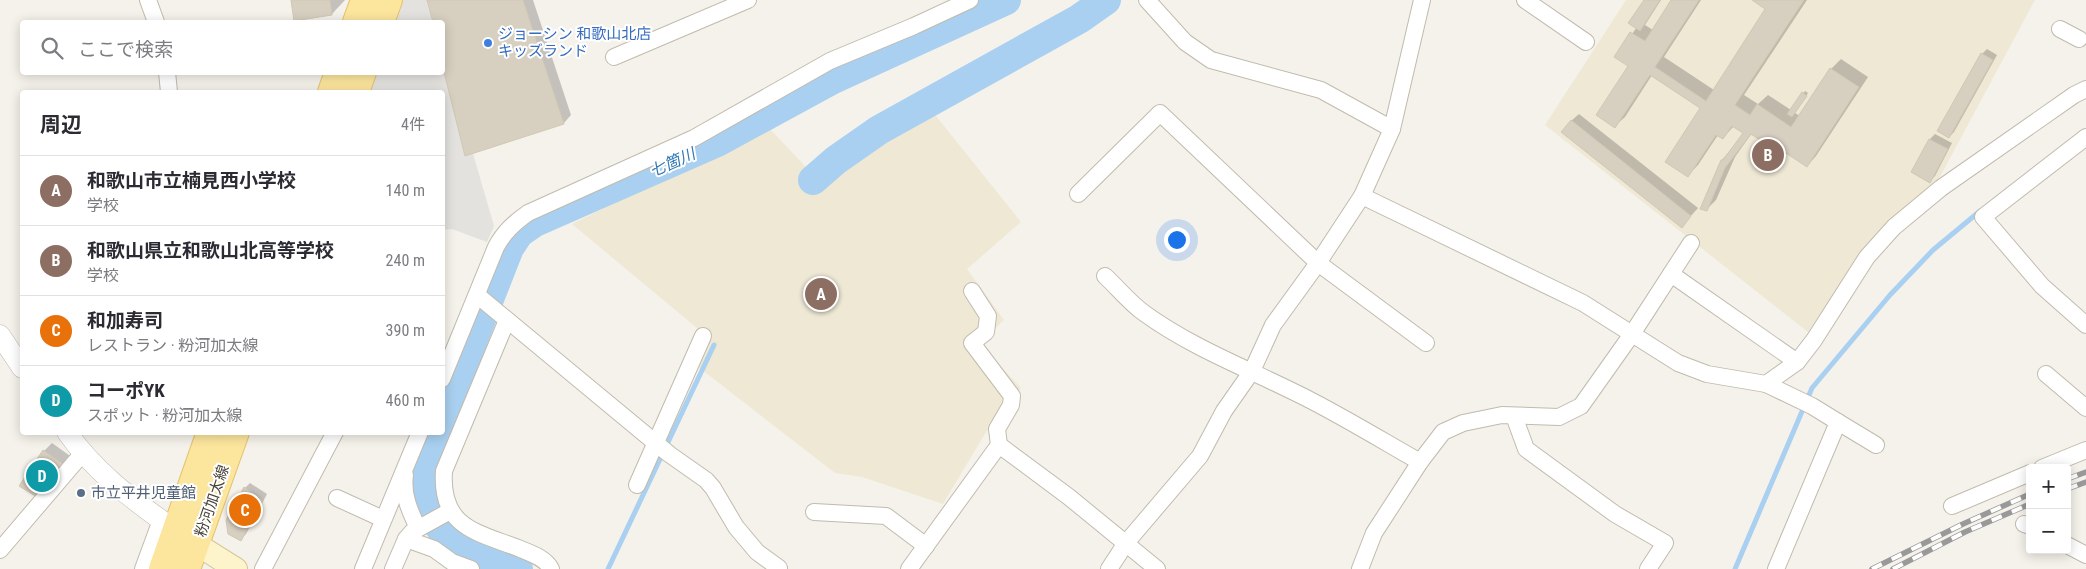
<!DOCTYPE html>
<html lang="ja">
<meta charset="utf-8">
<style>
body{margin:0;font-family:"Roboto Condensed","Noto Sans JP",sans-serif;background:#f2f2f3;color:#2b2b33}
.controls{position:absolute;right:15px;bottom:15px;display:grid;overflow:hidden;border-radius:5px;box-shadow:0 2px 12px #0003}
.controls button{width:45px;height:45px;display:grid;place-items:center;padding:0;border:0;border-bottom:1px solid #e1e1e2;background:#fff;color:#2b2b33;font:25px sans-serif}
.you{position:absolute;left:1176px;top:239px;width:18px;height:18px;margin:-12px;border:4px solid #fff;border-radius:50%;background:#1a73e8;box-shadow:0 0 0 8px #1a73e833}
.badge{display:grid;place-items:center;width:32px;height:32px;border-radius:50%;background:#2563eb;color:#fff;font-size:16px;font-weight:700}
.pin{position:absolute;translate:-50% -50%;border:2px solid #fff;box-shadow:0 1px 5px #0006}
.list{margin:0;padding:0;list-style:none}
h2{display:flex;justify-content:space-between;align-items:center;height:65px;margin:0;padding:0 20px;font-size:21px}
h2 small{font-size:16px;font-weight:400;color:#7c7c81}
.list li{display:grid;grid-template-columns:32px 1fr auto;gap:15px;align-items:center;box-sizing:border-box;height:70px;padding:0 20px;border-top:1px solid #e1e1e2}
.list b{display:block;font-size:19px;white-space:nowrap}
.list p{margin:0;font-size:16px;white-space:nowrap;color:#7c7c81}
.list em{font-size:16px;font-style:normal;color:#7c7c81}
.icon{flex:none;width:28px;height:28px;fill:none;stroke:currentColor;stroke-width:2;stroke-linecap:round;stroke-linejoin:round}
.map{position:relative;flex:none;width:2086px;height:569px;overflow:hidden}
.search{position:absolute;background:#fff;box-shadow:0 2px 12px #0003;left:20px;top:20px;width:425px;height:55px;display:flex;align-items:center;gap:12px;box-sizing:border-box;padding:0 18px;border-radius:5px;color:#7c7c81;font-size:19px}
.panel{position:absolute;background:#fff;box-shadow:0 2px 12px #0003;left:20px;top:90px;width:425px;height:345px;border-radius:5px}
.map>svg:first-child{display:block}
</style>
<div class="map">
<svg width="2086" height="569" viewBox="0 0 2086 569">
<rect width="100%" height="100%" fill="#f5f2eb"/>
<g fill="#eee8d5">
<polygon points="1626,0 2035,0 1935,186 1862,251 1808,332 1545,125"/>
<polygon points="932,111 1021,222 967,269 1004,320 979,343 1021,388 986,432 943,504 862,477 835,473 697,366 709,338 572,224 768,127 823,185"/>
</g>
<g fill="#e4e2df">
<polygon points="391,0 428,0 434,22 384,22"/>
<polygon points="443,50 494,226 487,242 452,229 443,230 442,92 361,92 367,73 442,72"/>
</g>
<g fill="#0003">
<polygon points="292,0 345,0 332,14"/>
<polygon points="428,0 533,0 571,115 564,123 466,155 442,22 434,22"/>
<polygon points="1645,0 1661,0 1645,25 1653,30 1673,0 1701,0 1664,57 1714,90 1767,9 1754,0 1807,0 1744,95 1758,104 1768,95 1791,110 1805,91 1808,93 1795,113 1800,116 1831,69 1841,59 1868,77 1816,156 1807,166 1787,153 1781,159 1775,148 1752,133 1735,157 1716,200 1706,210 1722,160 1745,133 1734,126 1723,138 1718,135 1698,165 1688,175 1702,108 1652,75 1625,117 1615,126 1630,66 1616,56 1637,27"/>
<polygon points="1987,49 1997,55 1954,132 1949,137 1982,54"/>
<polygon points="1579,114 1698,208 1682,226 1571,121"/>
<polygon points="1935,134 1952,143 1935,176 1930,181 1913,172 1930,139"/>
<polygon points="52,443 73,458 48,490 21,485 44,451"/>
<polygon points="250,483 267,494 246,534 241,539 245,488"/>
</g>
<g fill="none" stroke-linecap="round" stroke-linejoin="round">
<g stroke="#a9d0f0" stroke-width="5">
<polyline points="608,569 714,345"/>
<polyline points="1735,569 1812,388 1890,295 1933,250 1980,211"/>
</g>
<g stroke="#a9d0f0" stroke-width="30">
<polyline points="813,180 836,160 879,130 1079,19 1106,0"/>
<polyline points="442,419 509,248 519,233 535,222 717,142 833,79 1006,0"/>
<path d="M437,432c-12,32 -19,54 -3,86 4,6 8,14 14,19 19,16 47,23 70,32"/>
</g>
</g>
<g fill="#d7cfc0" stroke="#d1c7b3">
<polygon points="291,0 330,0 332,15 294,21"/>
<polygon points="427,0 523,0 564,124 465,156 442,64 442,22 433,22"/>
<polygon points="1644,0 1660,0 1640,31 1628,23"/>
<polygon points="1671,0 1699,0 1655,67 1706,101 1765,9 1752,0 1804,0 1735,105 1750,115 1757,104 1791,127 1830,68 1859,87 1807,167 1786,153 1781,161 1771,154 1774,149 1751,134 1725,168 1707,211 1700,209 1721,160 1723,160 1743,133 1732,126 1723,139 1716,135 1688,177 1665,162 1700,108 1650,75 1615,128 1596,115 1628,66 1614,57 1630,32 1645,41"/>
<polygon points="1981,53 1993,60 1949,138 1937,131"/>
<polygon points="1802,92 1807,96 1792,117 1787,114"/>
<polygon points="1571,120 1691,216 1682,228 1561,132"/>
<polygon points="1929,139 1948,149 1930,183 1911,172"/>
<polygon points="43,450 66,466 40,499 19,486"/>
<polygon points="244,487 263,500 241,541 228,534 226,520"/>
</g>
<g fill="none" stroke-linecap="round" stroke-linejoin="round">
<defs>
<g id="minor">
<polyline points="148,0 156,22"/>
<polyline points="1147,0 1185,42 1211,60 1321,90 1392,129"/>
<polyline points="1525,0 1586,42"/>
<polyline points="2060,29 2079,39"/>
<polyline points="614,57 748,0"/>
<polyline points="167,72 169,92"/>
<polyline points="2086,137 1983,217 2042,286 2086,325"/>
<polyline points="1078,194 1160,113 1318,263 1426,343"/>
<polyline points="1362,196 1583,303 1678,363 1707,374 1766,384 1812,406 1838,422"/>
<polyline points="1671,274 1797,362"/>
<path d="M1105,276c13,12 25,27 39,37 51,37 110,58 166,87 37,19 73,41 110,62"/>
<polyline points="972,291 988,316 986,332 972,343 1012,396 1011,405 997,429 999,445"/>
<polyline points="477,295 669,454 706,480 713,488 736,527 757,552 779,568"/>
<path d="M507,320l-63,151c-4,58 34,61 79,79 10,4 23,9 28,19"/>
<polyline points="2046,374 2086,408"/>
<path d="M442,379l54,-132c8,-15 18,-24 32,-34l166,-75 136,-77 84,-35 56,-26"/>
<polyline points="1766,384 1797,362 1814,340 1867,257 1894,227 1941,188 2074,95 2086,89"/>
<polyline points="1514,416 1526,449 1615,514 1665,543 1648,569"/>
<polyline points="2042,468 2086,450"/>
<path d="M405,475c-3,19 5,37 13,53"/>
<polyline points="637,485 703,336"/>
<polyline points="337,498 383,519"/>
<polyline points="1952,506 2030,473"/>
<polyline points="814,512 886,516 926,546"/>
<polyline points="2024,524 2030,526"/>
<polyline points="406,539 434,549 452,562 471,569"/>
<polyline points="2067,545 2086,555"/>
<polyline points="0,550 82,454"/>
<polyline points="143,569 161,520"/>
<polyline points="263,569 335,432"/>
<polyline points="363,569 420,432"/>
<polyline points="393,569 406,539 412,532 450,511"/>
<polyline points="909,569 999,445 1069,497 1157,569"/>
<polyline points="1109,569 1126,543 1200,456 1224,411 1252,371 1273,325 1318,263 1362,196 1392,129 1422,0"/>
<polyline points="1360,569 1374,533 1420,462 1443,432 1463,423 1502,415 1559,417 1581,406 1632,334 1691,243"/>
<polyline points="1776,569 1838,422 1876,445"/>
</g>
<g id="tertiary">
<polyline points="0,335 22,368"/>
<path d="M67,432c29,42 68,69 109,99"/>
</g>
<polyline id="secondary" points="182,535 236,569"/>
<g id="primary">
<polyline points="356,22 364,0"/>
<polyline points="381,22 389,0"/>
<polyline points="331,92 338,72"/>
<polyline points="356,92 363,72"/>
<polyline points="162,569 210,432"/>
<polyline points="187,569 236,432"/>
</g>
</defs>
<use href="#minor" stroke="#c1bbad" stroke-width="18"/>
<use href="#tertiary" stroke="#c1bbad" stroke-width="21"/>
<use href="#secondary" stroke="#d4c79b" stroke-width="24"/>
<use href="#primary" stroke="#e2c36c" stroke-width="28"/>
<use href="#minor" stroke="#fff" stroke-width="16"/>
<use href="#tertiary" stroke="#fff" stroke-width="20"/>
<use href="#secondary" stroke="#fef4cc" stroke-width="22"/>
<use href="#primary" stroke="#fce59d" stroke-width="26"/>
<defs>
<g id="rail">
<polyline points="2067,479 2086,472"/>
<polyline points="2067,489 2086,482"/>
<polyline points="1872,569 1963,524 2030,494"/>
<polyline points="1893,569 1965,532 2030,504"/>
</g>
</defs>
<use href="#rail" stroke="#999" stroke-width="5.5"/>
<use href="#rail" stroke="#fff" stroke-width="4" stroke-dasharray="11" stroke-linecap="butt"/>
</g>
<circle fill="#3f7fe0" stroke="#fff" stroke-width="2" cx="488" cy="43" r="5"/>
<circle fill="#5c6f8a" stroke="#fff" stroke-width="2" cx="81" cy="493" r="5"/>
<g text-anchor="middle" stroke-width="4" stroke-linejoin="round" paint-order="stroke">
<g font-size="15" fill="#366cbe" stroke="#fff" text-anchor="start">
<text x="498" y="39">ジョーシン 和歌山北店<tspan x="498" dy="17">キッズランド</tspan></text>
</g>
<g font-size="15" fill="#4e5e75" stroke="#fff" text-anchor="start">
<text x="91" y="498">市立平井児童館</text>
</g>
<g font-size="15" fill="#494339" stroke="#fff">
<text transform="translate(212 501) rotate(-71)" y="5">粉河加太線</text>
</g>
<g font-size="16" font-style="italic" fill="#3278b4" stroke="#fff">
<text transform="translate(672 162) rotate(-24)" y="6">七箇川</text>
</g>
</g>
</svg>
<div class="controls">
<button>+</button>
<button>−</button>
</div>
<div class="you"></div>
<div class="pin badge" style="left:821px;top:294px;background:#8d6e63">A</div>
<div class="pin badge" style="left:1768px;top:155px;background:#8d6e63">B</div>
<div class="pin badge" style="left:245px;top:510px;background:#e8710a">C</div>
<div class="pin badge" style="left:42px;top:476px;background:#0f9aa8">D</div>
<div class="search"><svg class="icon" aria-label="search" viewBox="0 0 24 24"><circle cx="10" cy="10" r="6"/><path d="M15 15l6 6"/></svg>ここで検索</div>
<section class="panel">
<h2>周辺<small>4件</small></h2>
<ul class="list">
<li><span class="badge" style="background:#8d6e63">A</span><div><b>和歌山市立楠見西小学校</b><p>学校</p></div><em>140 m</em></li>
<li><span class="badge" style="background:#8d6e63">B</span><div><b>和歌山県立和歌山北高等学校</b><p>学校</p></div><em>240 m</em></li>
<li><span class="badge" style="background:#e8710a">C</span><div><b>和加寿司</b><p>レストラン · 粉河加太線</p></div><em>390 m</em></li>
<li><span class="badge" style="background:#0f9aa8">D</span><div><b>コーポYK</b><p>スポット · 粉河加太線</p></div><em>460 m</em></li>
</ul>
</section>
</div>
